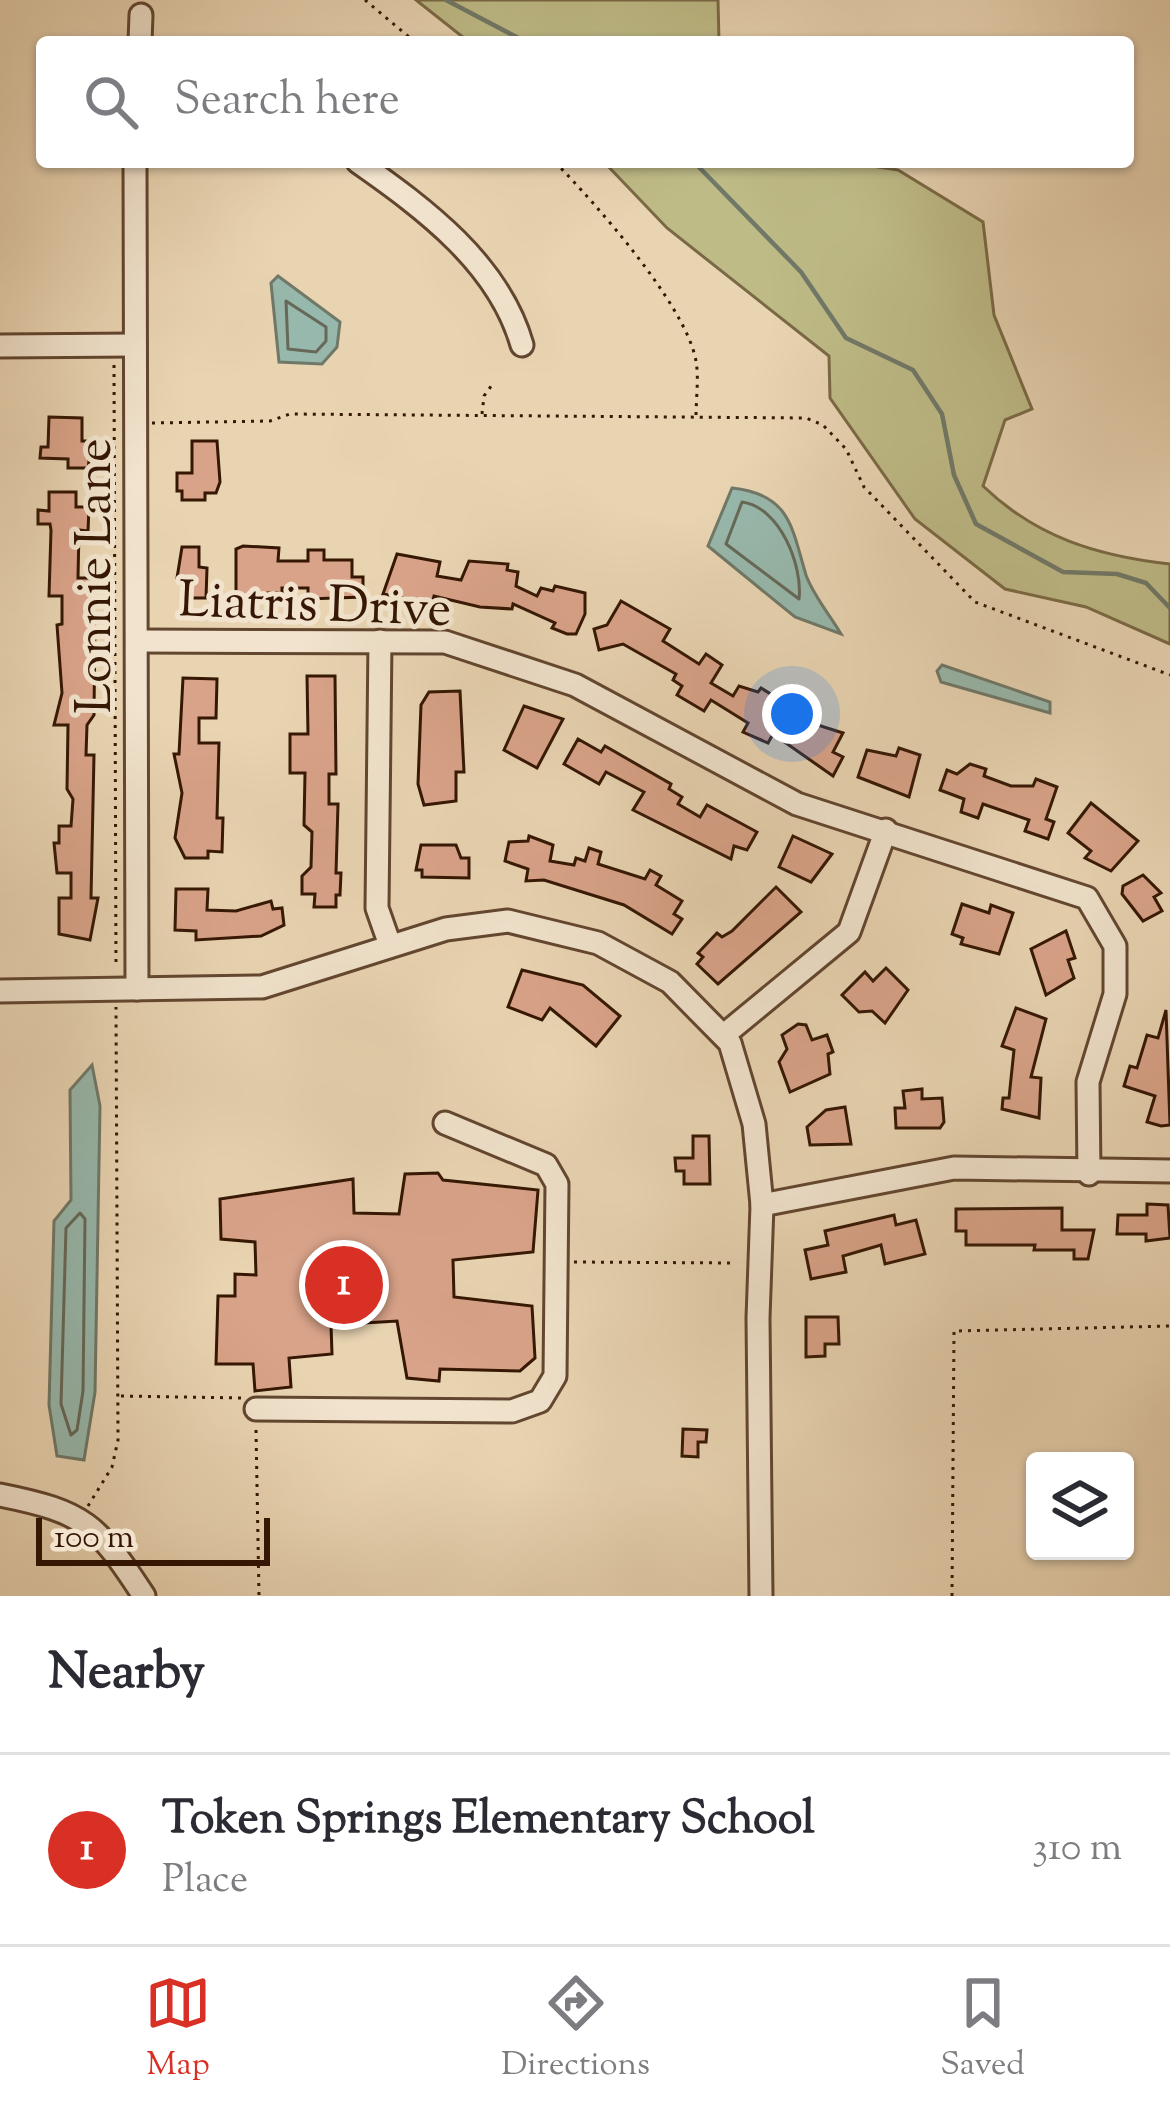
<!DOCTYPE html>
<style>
body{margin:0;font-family:"Sorts Mill Goudy",serif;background:#f7f7f7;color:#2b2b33}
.controls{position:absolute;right:36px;bottom:36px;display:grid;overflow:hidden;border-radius:12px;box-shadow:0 3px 9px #0004}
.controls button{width:108px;height:108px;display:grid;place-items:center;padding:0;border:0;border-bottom:3px solid #e1e1e2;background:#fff;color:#2b2b33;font:60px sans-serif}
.scale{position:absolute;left:36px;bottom:30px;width:234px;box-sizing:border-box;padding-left:12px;border:6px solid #351703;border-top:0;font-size:33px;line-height:42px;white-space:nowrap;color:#351703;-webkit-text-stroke:9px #f1e3cd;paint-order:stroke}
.you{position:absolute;left:792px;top:714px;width:42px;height:42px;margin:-30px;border:9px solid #fff;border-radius:50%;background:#1a73e8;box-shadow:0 0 0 18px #1a73e833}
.badge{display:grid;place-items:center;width:78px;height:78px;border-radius:50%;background:#d93025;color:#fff;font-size:39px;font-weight:700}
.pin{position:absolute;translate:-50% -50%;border:6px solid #fff;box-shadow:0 3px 12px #0006}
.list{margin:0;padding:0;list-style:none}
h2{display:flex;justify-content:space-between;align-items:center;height:156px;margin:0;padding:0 48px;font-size:51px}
h2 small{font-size:39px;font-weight:400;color:#7c7c81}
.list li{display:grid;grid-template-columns:78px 1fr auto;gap:36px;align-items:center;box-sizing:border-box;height:192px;padding:0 48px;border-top:3px solid #e1e1e2}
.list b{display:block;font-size:45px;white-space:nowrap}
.list p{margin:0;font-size:39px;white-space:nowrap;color:#7c7c81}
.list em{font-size:39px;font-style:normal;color:#7c7c81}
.icon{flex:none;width:66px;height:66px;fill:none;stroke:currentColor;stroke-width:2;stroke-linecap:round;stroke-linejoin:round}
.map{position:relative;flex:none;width:1170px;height:1596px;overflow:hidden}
.search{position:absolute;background:#fff;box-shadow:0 3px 9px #0004;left:36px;right:36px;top:36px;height:132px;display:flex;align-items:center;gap:30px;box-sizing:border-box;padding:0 42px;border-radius:12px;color:#7c7c81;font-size:45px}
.sheet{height:348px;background:#fff}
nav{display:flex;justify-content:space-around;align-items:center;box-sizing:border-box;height:168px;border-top:3px solid #e1e1e2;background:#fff;font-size:33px;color:#7c7c81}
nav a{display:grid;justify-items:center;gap:6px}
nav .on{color:#d93025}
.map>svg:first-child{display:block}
</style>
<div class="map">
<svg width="1170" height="1596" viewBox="0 0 1170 1596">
<rect width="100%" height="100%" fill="#e9d4b2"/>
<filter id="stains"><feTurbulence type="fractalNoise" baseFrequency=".00167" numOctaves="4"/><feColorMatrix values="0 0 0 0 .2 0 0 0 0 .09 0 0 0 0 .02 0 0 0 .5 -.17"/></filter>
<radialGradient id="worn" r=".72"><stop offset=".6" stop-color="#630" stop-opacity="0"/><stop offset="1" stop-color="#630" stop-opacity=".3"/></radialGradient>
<g fill="#bebb87" stroke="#7a6945" stroke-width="3">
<polygon points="416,0 718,0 719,42 469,42"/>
<path d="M604,162h242l52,8 85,52 11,93 38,94 -27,11 -22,66c53,51 114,70 187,78v80l-84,-37 -81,-18 -90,-70 -85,-121 -1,-42 -162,-128z"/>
</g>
<g fill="#97b8ac" stroke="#707868" stroke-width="3">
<polygon points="278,276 340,322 337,347 322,364 279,362 271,283"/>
<path d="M732,488c59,6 60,41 74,87 7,20 24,40 35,59l-46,-17 -87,-71z"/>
<polygon points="942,665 1050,702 1050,713 941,682 937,671"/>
<polygon points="92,1065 100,1106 95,1392 84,1460 57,1456 49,1405 54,1221 71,1200 70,1090"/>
</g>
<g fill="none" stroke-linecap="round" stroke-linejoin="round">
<g stroke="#666858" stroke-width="3">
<polygon points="286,301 326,327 326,341 316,352 288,349"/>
<path d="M742,502c38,5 61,64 57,97l-73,-55z"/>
<polygon points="80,1213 85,1219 83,1391 77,1430 71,1435 61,1404 66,1228"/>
</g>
<g stroke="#707868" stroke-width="4.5">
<polyline points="446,0 526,42"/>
<polyline points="694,162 801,272 846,338 913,370 942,414 954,475 976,524 1063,572 1117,574 1146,583 1170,608"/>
</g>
</g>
<g fill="#d9a389" stroke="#351703" stroke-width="3">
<polygon points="49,417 82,418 82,441 92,441 88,468 68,468 68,459 40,458 41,447 48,447"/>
<polygon points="192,441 217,441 220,482 216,493 205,493 205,500 182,500 182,491 177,491 177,473 192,473"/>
<polygon points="49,492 76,492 76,507 89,507 88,531 79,530 78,578 91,578 90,617 95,617 94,715 87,725 86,755 94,755 91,898 98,898 90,940 59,934 59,898 71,898 71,873 57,873 54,843 59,843 59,826 71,826 73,799 67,789 68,725 54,725 62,693 57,625 62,624 62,596 49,596 51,530 50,524 38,524 38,510 49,511"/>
<polygon points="243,546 279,548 278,561 308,561 308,550 324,550 324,560 352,560 352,577 363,577 363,597 308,599 308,588 282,588 282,593 268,593 268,597 236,597 236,549"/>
<polygon points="182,547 199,547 199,567 207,568 206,598 182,598 182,578 177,578"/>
<polygon points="397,554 440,562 437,576 461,580 469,561 508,564 507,570 518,572 516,586 537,596 541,588 553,591 555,586 585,593 585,614 576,634 567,634 552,628 555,623 513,604 512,609 480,607 434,596 432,603 383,594"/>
<polygon points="621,601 670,629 663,641 699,664 706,654 722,665 711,683 733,696 739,686 758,692 761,688 782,701 776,712 799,726 802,720 843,733 833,752 843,757 833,776 773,734 768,743 743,732 748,723 711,700 704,711 677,695 682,686 673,680 676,674 623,644 599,650 594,629 607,625"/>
<polygon points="307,676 335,676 336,774 329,774 329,804 338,804 336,873 341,873 340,895 336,895 336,907 314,907 315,894 302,894 302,876 311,867 312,832 304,825 305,773 290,773 290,734 308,734"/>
<polygon points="183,678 217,679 216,718 199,718 199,743 219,743 217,818 223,818 222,852 208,851 208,858 185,858 175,838 182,793 174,754 179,754"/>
<polygon points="460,691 464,772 456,772 456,801 424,805 418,784 421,705 429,692"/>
<polygon points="524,706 563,719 537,768 504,750"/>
<polygon points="578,739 601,752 605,746 671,784 669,789 682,797 678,804 700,817 707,805 757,832 747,850 734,846 731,859 633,810 644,792 606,772 599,784 564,764"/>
<polygon points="899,748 920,755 909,797 858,777 867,750 896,756"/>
<polygon points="970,764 986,769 984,776 1011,786 1033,786 1036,779 1057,787 1046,819 1054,822 1048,839 1025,831 1029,820 983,804 978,818 961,812 964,799 940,790 947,770 957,774"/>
<polygon points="1091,803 1138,841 1111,871 1085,858 1091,851 1068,833"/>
<polygon points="529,836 553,845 550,861 574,865 576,858 585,861 589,848 601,852 598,864 645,879 650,870 661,876 656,885 682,901 674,914 682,919 672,934 624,905 544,880 526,881 528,869 505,861 509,842 528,841"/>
<polygon points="793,836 832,854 811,882 779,867"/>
<polygon points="421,845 456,845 461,858 469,858 469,878 422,877 422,870 416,870"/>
<polygon points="1143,875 1161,893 1154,897 1162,911 1143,921 1122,894 1123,886"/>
<polygon points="776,887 801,912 718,984 697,964 703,957 698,953 717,933 722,937 732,931"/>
<polygon points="176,889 208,889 207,910 236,911 271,901 273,909 282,908 284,925 261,936 196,940 196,931 175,930"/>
<polygon points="962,904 989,913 991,905 1013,913 999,954 961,944 963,938 952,934"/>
<polygon points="1066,931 1075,958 1068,960 1074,978 1046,995 1031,949"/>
<polygon points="886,968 908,990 885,1023 872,1011 859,1012 842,995 865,972 873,981"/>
<polygon points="522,970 583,985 620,1016 596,1046 550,1008 542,1020 508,1007"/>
<polygon points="1016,1008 1046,1019 1031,1077 1041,1078 1039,1118 1002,1109 1003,1098 1009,1098 1014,1050 1002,1046"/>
<polygon points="1166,1010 1170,1125 1161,1126 1147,1122 1155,1096 1124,1086 1130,1066 1137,1068 1147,1035 1158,1038"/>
<polygon points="798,1024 806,1025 812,1040 827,1035 833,1052 828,1054 830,1074 790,1092 779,1062 787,1049 782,1035"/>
<polygon points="922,1089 922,1099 942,1098 944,1122 940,1128 896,1128 895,1108 905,1108 903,1091"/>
<polygon points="845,1107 851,1144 810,1145 807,1127 826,1110"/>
<polygon points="693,1136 709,1136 710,1184 684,1184 684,1171 676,1171 675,1158 693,1158"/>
<polygon points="438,1173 443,1180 538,1190 533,1252 453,1260 454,1297 532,1306 535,1358 520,1371 440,1369 439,1381 407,1378 397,1321 331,1325 332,1354 289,1358 291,1387 255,1391 253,1364 216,1364 218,1296 235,1296 235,1274 256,1275 255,1242 221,1239 220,1199 353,1179 354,1213 399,1214 405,1174"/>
<polygon points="1147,1204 1168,1205 1170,1238 1146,1241 1146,1234 1117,1234 1118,1215 1147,1215"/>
<polygon points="1062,1208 1062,1230 1094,1230 1088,1259 1074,1259 1074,1250 1034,1250 1035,1245 966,1245 966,1231 956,1231 956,1209"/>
<polygon points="894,1215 896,1225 916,1220 925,1254 885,1264 881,1245 843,1256 846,1272 811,1279 805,1250 828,1245 825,1231"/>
<polygon points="806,1317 838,1317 839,1344 825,1344 825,1356 806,1357"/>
<polygon points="683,1429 707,1430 706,1442 698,1442 698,1457 682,1456"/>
</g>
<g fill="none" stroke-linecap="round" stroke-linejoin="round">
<defs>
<g id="minor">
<polyline points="140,42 141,15"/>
<polyline points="135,162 137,989"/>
<path d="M358,162c67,47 141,102 164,183"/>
<polyline points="0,346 135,345"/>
<polyline points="138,641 445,642 575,685 797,804 1087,898 1115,946 1115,994 1088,1082 1089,1174"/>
<polyline points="380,641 377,908 390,945"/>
<polyline points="0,991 262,987 446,929 508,921 598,943 670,982 730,1043 754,1124 762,1205 758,1318 761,1596"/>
<polyline points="724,1035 849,932 886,830"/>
<polyline points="762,1205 954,1168 1170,1171"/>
<polyline points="256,1409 512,1411 540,1401 555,1376 557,1184 546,1165 445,1123"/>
<path d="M0,1495c85,17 97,29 144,101"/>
</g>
</defs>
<use href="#minor" stroke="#62462f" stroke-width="27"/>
<g stroke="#351703" stroke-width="3" stroke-dasharray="3 6" stroke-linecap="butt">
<polyline points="365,0 415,42"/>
<path d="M555,162c40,41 131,143 141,199 3,17 0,38 0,56"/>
<polyline points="114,365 116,968"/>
<polyline points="482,414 484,396 494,382"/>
<polyline points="152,423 270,421 290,414 806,418 823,425 846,449 864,487 975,602 1170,675"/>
<polyline points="574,1262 734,1263"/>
<polyline points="121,1396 243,1398"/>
<polyline points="256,1430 259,1596"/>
<polyline points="88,1506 112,1467 118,1440 116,1007"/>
<polyline points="952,1596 954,1331 1170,1326"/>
</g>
<use href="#minor" stroke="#f1e3cd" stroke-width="21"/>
</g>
<g text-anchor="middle" stroke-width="10" stroke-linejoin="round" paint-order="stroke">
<g font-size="51" fill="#351703" stroke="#f1e3cd">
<text transform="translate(92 576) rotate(-90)" y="18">Lonnie Lane</text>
<text transform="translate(315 602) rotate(2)" y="18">Liatris Drive</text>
</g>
</g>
<rect width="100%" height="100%" filter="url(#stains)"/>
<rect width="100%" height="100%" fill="url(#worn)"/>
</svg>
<div class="controls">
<button><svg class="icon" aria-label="layers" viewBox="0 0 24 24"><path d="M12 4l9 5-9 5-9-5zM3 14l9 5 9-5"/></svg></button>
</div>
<div class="scale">100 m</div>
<div class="you"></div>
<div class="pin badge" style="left:344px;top:1285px">1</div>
<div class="search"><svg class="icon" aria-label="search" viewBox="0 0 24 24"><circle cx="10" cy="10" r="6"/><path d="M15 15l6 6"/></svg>Search here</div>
</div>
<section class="sheet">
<h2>Nearby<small></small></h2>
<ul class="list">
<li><span class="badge">1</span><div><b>Token Springs Elementary School</b><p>Place</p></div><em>310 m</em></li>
</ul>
</section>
<nav>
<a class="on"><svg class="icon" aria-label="map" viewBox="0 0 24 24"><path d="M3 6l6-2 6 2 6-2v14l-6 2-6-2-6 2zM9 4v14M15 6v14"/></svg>Map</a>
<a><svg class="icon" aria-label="directions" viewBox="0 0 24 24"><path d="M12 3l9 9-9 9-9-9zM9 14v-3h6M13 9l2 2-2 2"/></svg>Directions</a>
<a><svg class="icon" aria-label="saved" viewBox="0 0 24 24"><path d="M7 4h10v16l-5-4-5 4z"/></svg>Saved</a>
</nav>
